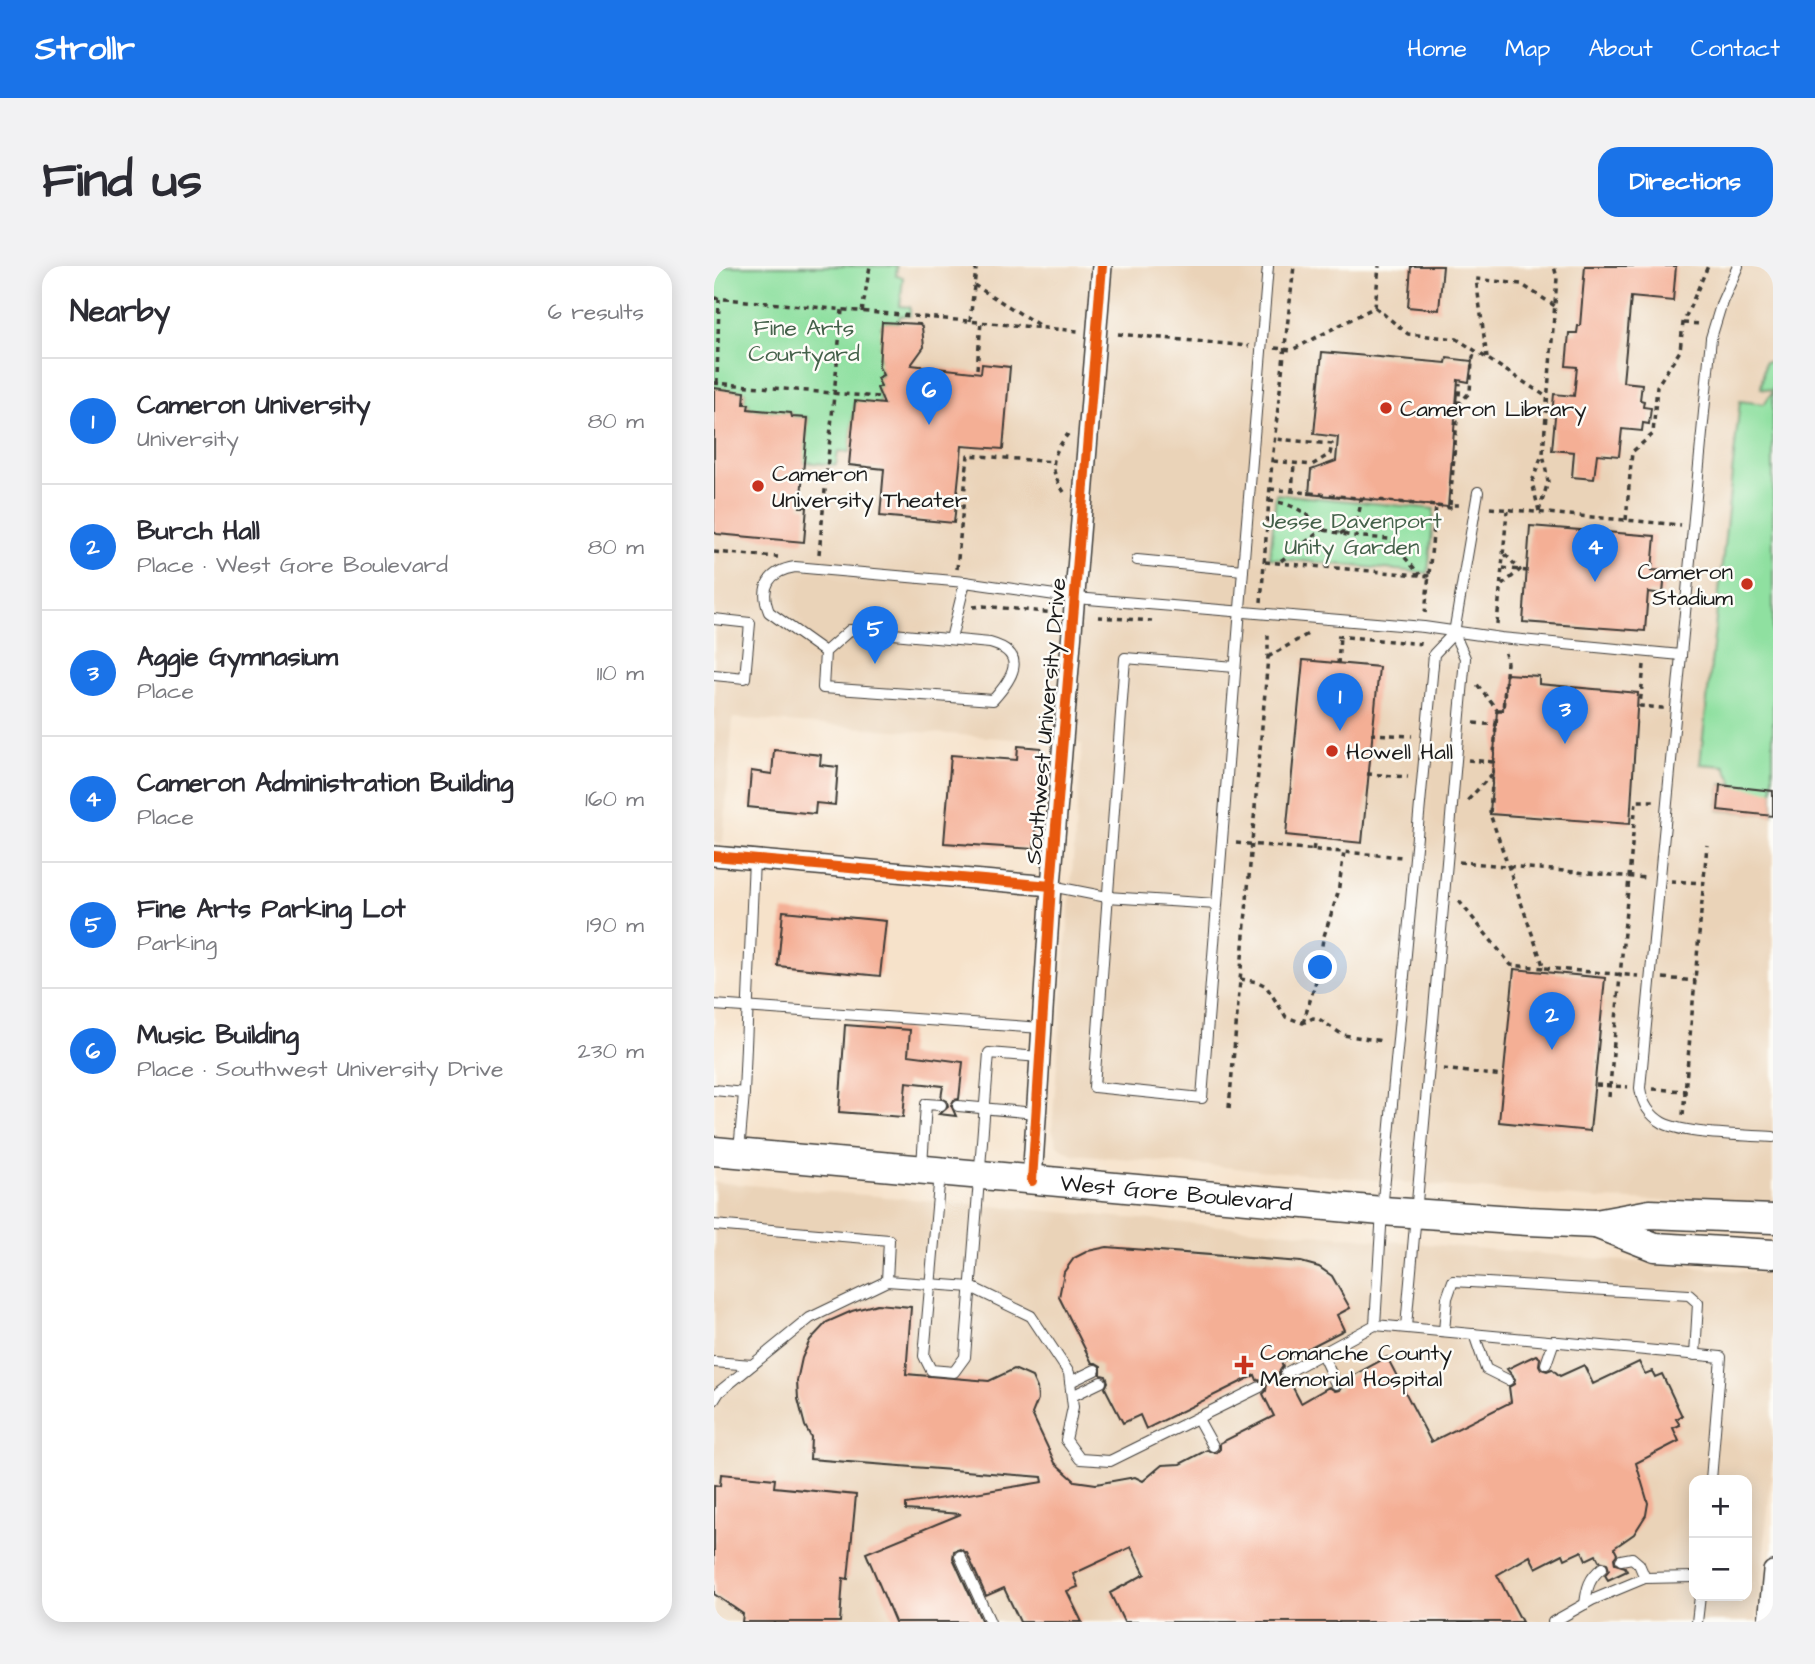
<!DOCTYPE html>
<meta charset="utf-8">
<style>
body{margin:0;font-family:"Architects Daughter",sans-serif;background:#f2f2f3;color:#2b2b33}
.controls{position:absolute;right:21px;bottom:21px;display:grid;overflow:hidden;border-radius:14px;box-shadow:0 4px 18px #0003}
.controls button{width:63px;height:63px;display:grid;place-items:center;padding:0;border:0;border-bottom:2px solid #e1e1e2;background:#fff;color:#2b2b33;font:35px sans-serif}
.you{position:absolute;left:607px;top:702px;width:24px;height:24px;margin:-18px;border:5px solid #fff;border-radius:50%;background:#1a73e8;box-shadow:0 0 0 10px #1a73e833}
.badge{display:grid;place-items:center;width:46px;height:46px;border-radius:50%;background:#1a73e8;color:#fff;font-size:23px;font-weight:700}
.pin{position:absolute;translate:-50% -58px;filter:drop-shadow(0 2px 4px #0008)}
.pin::after{content:'';position:absolute;top:37px;width:24px;height:21px;background:inherit;clip-path:polygon(0 0,100% 0,50% 100%)}
.list{margin:0;padding:0;list-style:none}
h2{display:flex;justify-content:space-between;align-items:center;height:91px;margin:0;padding:0 28px;font-size:30px}
h2 small{font-size:23px;font-weight:400;color:#7c7c81}
.list li{display:grid;grid-template-columns:46px 1fr auto;gap:21px;align-items:center;box-sizing:border-box;height:126px;padding:0 28px;border-top:2px solid #e1e1e2}
.list b{display:block;font-size:26px;white-space:nowrap}
.list p{margin:0;font-size:23px;white-space:nowrap;color:#7c7c81}
.list em{font-size:23px;font-style:normal;color:#7c7c81}
.map{position:relative;flex:none;width:1059px;height:1356px;overflow:hidden;border-radius:21px}
header{display:flex;align-items:center;gap:42px;box-sizing:border-box;height:98px;padding:0 35px;background:#1a73e8;color:#fff}
header strong{font-size:33px}
nav{display:flex;gap:38px;margin-inline-start:auto;font-size:24px}
.intro{display:flex;align-items:center;justify-content:space-between;box-sizing:border-box;height:168px;padding:0 42px}
h1{margin:0;font-size:49px}
.button{padding:18px 32px;border-radius:21px;background:#1a73e8;color:#fff;font-size:24px;font-weight:700}
main{display:flex;gap:42px;padding:0 42px}
aside{flex:1;background:#fff;border-radius:21px;box-shadow:0 4px 18px #0003}
.map>svg:first-child{display:block}
</style>
<header>
<strong>Strollr</strong>
<nav><a>Home</a><a>Map</a><a>About</a><a>Contact</a></nav>
</header>
<div class="intro"><h1>Find us</h1><a class="button">Directions</a></div>
<main>
<aside>
<h2>Nearby<small>6 results</small></h2>
<ul class="list">
<li><span class="badge">1</span><div><b>Cameron University</b><p>University</p></div><em>80 m</em></li>
<li><span class="badge">2</span><div><b>Burch Hall</b><p>Place · West Gore Boulevard</p></div><em>80 m</em></li>
<li><span class="badge">3</span><div><b>Aggie Gymnasium</b><p>Place</p></div><em>110 m</em></li>
<li><span class="badge">4</span><div><b>Cameron Administration Building</b><p>Place</p></div><em>160 m</em></li>
<li><span class="badge">5</span><div><b>Fine Arts Parking Lot</b><p>Parking</p></div><em>190 m</em></li>
<li><span class="badge">6</span><div><b>Music Building</b><p>Place · Southwest University Drive</p></div><em>230 m</em></li>
</ul>
</aside>
<div class="map">
<svg width="1059" height="1356" viewBox="0 0 1059 1356">
<rect width="100%" height="100%" fill="#fdfcf7"/>
<filter id="ink" filterUnits="userSpaceOnUse"><feTurbulence type="fractalNoise" baseFrequency=".0143" numOctaves="2"/><feDisplacementMap in="SourceGraphic" scale="14" xChannelSelector="R" yChannelSelector="G"/><feConvolveMatrix kernelMatrix="1 2 1 2 8 2 1 2 1" color-interpolation-filters="sRGB"/></filter>
<filter id="wash" filterUnits="userSpaceOnUse"><feTurbulence type="fractalNoise" baseFrequency=".00686" numOctaves="4" result="noise"/><feDisplacementMap in="SourceGraphic" scale="28" xChannelSelector="R" yChannelSelector="G"/><feGaussianBlur stdDeviation="1.57" result="paint"/><feColorMatrix in="noise" values="0 0 0 0 0 0 0 0 0 0 0 0 0 0 0 0 0 1.4 0 .05"/><feComposite in="paint" operator="in"/></filter>
<g filter="url(#wash)">
<rect width="100%" height="100%" fill="#f6e2ca"/>
<g fill="#ead3b8" fill-rule="evenodd">
<polygon points="0,0 1059,0 1059,938 884,933 358,888 343,879 338,862 368,478 19,452 9,578 0,577"/>
<path d="M0,916l1059,92v182l-16,166h-1043zM980,1214h53v116h-53z"/>
</g>
<g fill="#8fe0a0" stroke="#567e5e" stroke-width="2">
<polygon points="0,0 183,0 182,10 189,11 186,40 196,41 196,50 186,50 184,57 172,56 167,60 170,67 167,69 170,78 166,80 169,88 165,91 169,100 165,102 168,107 164,112 167,120 163,123 166,130 166,138 141,136 136,186 124,185 122,199 89,196 94,152 78,151 77,147 34,143 35,138 30,138 31,126 0,122"/>
<polygon points="1051,95 1059,96 1059,124 1047,122"/>
<polygon points="1059,125 1059,549 1004,544 1007,518 1020,519 1011,500 986,498 1026,135 1050,138"/>
<polygon points="562,228 720,243 714,307 556,292"/>
</g>
<g id="blocks">
<g fill="#f4af95">
<polygon points="697,0 729,0 725,44 694,41"/>
<polygon points="871,0 962,0 959,35 917,31 909,116 928,118 926,134 930,135 929,141 937,142 935,158 929,157 928,165 908,163 905,190 883,188 880,213 858,211 860,186 838,184 841,151 838,150 840,128 860,130 863,101 852,100 855,67 863,67 864,60 866,60"/>
<polygon points="168,56 206,58 208,61 210,81 197,99 267,107 268,98 296,101 289,183 248,180 240,257 166,250 170,203 135,199 141,135 170,138 163,122 167,120 163,112 169,109 165,101"/>
<polygon points="608,86 732,97 733,92 758,95 755,116 744,114 734,241 595,228 597,204 622,195 624,171 600,168"/>
<polygon points="0,122 31,126 30,138 35,138 34,143 77,147 78,151 94,152 86,241 93,241 90,276 3,268 0,266"/>
<polygon points="816,260 941,270 938,304 951,305 949,328 934,326 931,365 809,356"/>
<polygon points="589,394 665,401 648,577 572,569"/>
<polygon points="792,408 825,410 825,418 924,427 916,558 776,548 783,444 789,444"/>
<polygon points="304,480 327,482 320,583 230,577 237,489 303,494"/>
<polygon points="60,484 107,489 106,499 124,501 121,539 102,537 101,548 34,541 37,505 58,508"/>
<polygon points="1006,519 1059,525 1059,550 1004,544"/>
<polygon points="69,645 172,655 166,710 64,700"/>
<polygon points="800,703 891,712 876,865 785,856"/>
<polygon points="131,759 196,764 194,789 249,796 245,833 240,834 237,839 242,850 225,848 234,840 233,835 227,832 229,820 192,816 189,851 125,846"/>
<polygon points="393,981 587,996 605,1001 618,1010 636,1042 623,1049 630,1064 567,1096 569,1100 565,1106 566,1111 571,1114 575,1114 587,1137 615,1121 621,1125 626,1124 629,1119 629,1115 673,1091 717,1176 797,1136 795,1121 800,1118 801,1113 793,1103 822,1089 826,1092 825,1099 827,1103 833,1105 838,1103 846,1110 870,1099 879,1118 925,1096 931,1108 938,1105 941,1111 948,1108 968,1150 962,1153 966,1159 959,1162 965,1175 922,1197 934,1237 932,1249 920,1268 900,1282 903,1288 900,1292 901,1298 911,1301 913,1305 894,1314 891,1309 895,1304 893,1297 885,1295 882,1289 872,1294 868,1285 851,1293 849,1288 822,1302 816,1290 783,1309 808,1356 410,1356 396,1327 431,1308 417,1281 359,1308 364,1321 353,1325 368,1356 306,1356 290,1322 272,1330 253,1287 246,1283 240,1285 239,1292 268,1356 181,1356 152,1287 247,1248 192,1244 192,1238 329,1216 328,1211 96,1193 97,1171 91,1160 84,1133 83,1115 88,1092 96,1074 113,1056 138,1045 163,1038 197,1041 192,1108 275,1115 300,1103 318,1111 323,1122 324,1133 318,1148 341,1197 361,1215 382,1218 421,1211 429,1215 448,1199 466,1198 493,1184 502,1187 506,1183 506,1177 560,1150 549,1128 552,1125 553,1118 550,1115 543,1114 541,1109 432,1163 426,1149 409,1157 391,1122 394,1116 392,1110 387,1109 387,1100 382,1097 378,1097 345,1031 350,1006 360,992 374,985"/>
<polygon points="7,1208 61,1213 60,1221 142,1229 134,1313 129,1312 126,1356 28,1356 29,1348 0,1328 0,1219 6,1220"/>
</g>
</g>
</g>
<g filter="url(#ink)">
<use href="#blocks" fill-opacity="0" stroke="#3d3a36" stroke-width="2"/>
<g fill="none" stroke-linecap="round" stroke-linejoin="round">
<defs>
<g id="lane">
<path d="M1024,0l-16,36 -11,36 -71,750c2,15 9,27 23,35 25,12 81,12 110,14"/>
<polyline points="423,294 529,304 554,0"/>
<polyline points="0,353 36,357 31,412 0,409"/>
<polyline points="237,373 251,316"/>
<path d="M111,386l25,-22 140,13c40,11 21,37 3,57l-170,-12 2,-36 -56,-40c-10,-25 0,-41 26,-45l170,15 111,16 348,29 77,11 180,17"/>
<polyline points="521,401 411,392 380,821 488,832 529,304"/>
<polyline points="337,620 393,631 503,638"/>
<polyline points="0,739 328,762"/>
<polyline points="0,824 30,827"/>
<polyline points="244,840 322,847"/>
<polyline points="25,886 30,827 40,593"/>
<polyline points="208,900 212,838 227,839"/>
<polyline points="226,907 210,1090 217,1104 240,1106 251,1091 275,787 326,791"/>
<polyline points="0,959 175,974 173,1015"/>
<polyline points="661,1059 668,945 720,388 740,367 764,226"/>
<polyline points="692,1061 751,392 740,367"/>
<polyline points="730,1065 733,1032 739,1015 975,1029 984,1037 981,1089"/>
<polyline points="760,1068 772,1103 794,1114"/>
<polyline points="608,1088 622,1118"/>
<polyline points="0,1096 38,1099"/>
<polyline points="832,1098 840,1075"/>
<polyline points="572,1107 661,1059 1007,1091 997,1214"/>
<polyline points="356,1116 381,1104"/>
<polyline points="358,1130 387,1116"/>
<polyline points="0,1134 5,1126 96,1052 173,1015 257,1021 317,1050 355,1107 359,1141 352,1174 366,1193 396,1195 546,1121"/>
<polyline points="484,1153 499,1180"/>
<polyline points="246,1290 276,1356"/>
<polyline points="907,1294 918,1292 925,1298 931,1312"/>
<path d="M871,1338c2,-16 4,-26 17,-36"/>
<polyline points="839,1356 878,1334 931,1312 980,1311"/>
<polyline points="983,1356 986,1330"/>
</g>
<g id="street">
<polyline points="0,590 337,620"/>
<polyline points="318,915 337,620 388,0"/>
<polyline points="1054,1356 1059,1305"/>
</g>
<g id="secondary">
<path id="s1" d="M0,885l668,60 146,10 68,3 54,-10 123,5"/>
<polyline points="882,958 941,981 1059,988"/>
</g>
</defs>
<use href="#lane" stroke="#3d3a36" stroke-width="12"/>
<use href="#street" stroke="#3d3a36" stroke-width="22"/>
<use href="#secondary" stroke="#3d3a36" stroke-width="31"/>
<g stroke="#3d3a36" stroke-width="3.5" stroke-dasharray="5 5" stroke-linecap="butt">
<polyline points="260,19 328,61"/>
<polyline points="0,32 364,65"/>
<polyline points="661,41 694,68 743,73 833,131"/>
<polyline points="148,46 156,0"/>
<polyline points="256,55 262,3"/>
<polyline points="969,57 988,58"/>
<polyline points="404,68 535,80"/>
<polyline points="561,82 578,84 661,41 665,0"/>
<polyline points="773,92 762,13 807,18 841,40"/>
<polyline points="263,103 267,56"/>
<polyline points="0,117 164,131"/>
<polyline points="3,117 5,33"/>
<polyline points="744,139 756,126 758,95 761,84"/>
<polyline points="559,195 598,199 616,188 618,178 561,173"/>
<polyline points="556,223 722,240 711,347"/>
<path d="M350,226c-16,-24 -13,-36 4,-58"/>
<polyline points="578,226 580,198"/>
<path d="M555,235c24,2 38,12 54,28l-45,34"/>
<polyline points="736,239 746,117"/>
<polyline points="723,240 736,242 736,239 747,239"/>
<polyline points="776,242 967,259"/>
<polyline points="825,245 834,216 829,187 843,12 840,0"/>
<polyline points="825,245 818,216 828,189"/>
<polyline points="912,254 918,186 939,168 943,120 966,85 969,57 994,0"/>
<polyline points="610,264 638,270 675,273 706,309"/>
<path d="M626,268c16,-10 19,-16 21,-34"/>
<polyline points="0,286 64,291"/>
<polyline points="105,288 128,44"/>
<polyline points="551,296 716,310"/>
<polyline points="789,302 813,305"/>
<polyline points="243,303 254,189 340,196"/>
<polyline points="788,319 806,304 790,287"/>
<polyline points="547,336 558,195 580,0"/>
<polyline points="259,341 269,340 342,347"/>
<polyline points="384,351 438,355"/>
<polyline points="783,358 793,245"/>
<polyline points="623,370 709,378"/>
<polyline points="554,391 594,368"/>
<polyline points="624,398 626,370"/>
<polyline points="930,399 926,440 948,442 948,444"/>
<polyline points="783,444 789,444 793,397 791,387"/>
<polyline points="760,457 782,459"/>
<polyline points="657,468 698,470"/>
<polyline points="754,494 780,496"/>
<polyline points="653,508 694,511"/>
<polyline points="754,534 779,507"/>
<polyline points="522,577 688,591"/>
<polyline points="599,584 601,574"/>
<polyline points="745,596 932,612"/>
<polyline points="957,615 990,617"/>
<polyline points="745,635 797,699 830,702 776,548 783,444 762,417"/>
<polyline points="831,702 924,710"/>
<polyline points="949,712 982,715"/>
<polyline points="526,713 544,716 552,720 572,751 589,757 599,752 605,753 629,769 669,775"/>
<polyline points="589,757 603,712 609,673 624,627 630,586"/>
<polyline points="729,803 789,810"/>
<polyline points="882,819 914,821"/>
<polyline points="939,823 972,825"/>
<polyline points="895,831 922,535 940,535"/>
<polyline points="515,842 554,391 554,364"/>
<polyline points="969,849 993,579"/>
</g>
<use href="#lane" stroke="#fff" stroke-width="10"/>
<use href="#street" stroke="#fff" stroke-width="19"/>
<use href="#secondary" stroke="#fff" stroke-width="28"/>
<defs>
<g id="cycleway">
<polyline points="0,590 337,620"/>
<polyline points="318,915 337,620 388,0"/>
</g>
</defs>
<use href="#cycleway" stroke="#fdfcf7" stroke-width="15"/>
<use href="#cycleway" stroke="#e8590c" stroke-width="10"/>
</g>
</g>
<g fill="#c8321e" stroke="#fdfcf7" stroke-width="2.5">
<circle cx="672" cy="142" r="7"/>
<circle cx="44" cy="220" r="7"/>
<circle cx="1033" cy="318" r="7"/>
<circle cx="618" cy="485" r="7"/>
<path d="M526.5 1088.5h7v7h7v7h-7v7h-7v-7h-7v-7h7z"/>
</g>
<g text-anchor="middle" stroke-width="5" stroke-linejoin="round" paint-order="stroke">
<g font-size="23" fill="#44614a" stroke="#fdfcf7">
<text x="90" y="69">Fine Arts<tspan x="90" dy="26">Courtyard</tspan></text>
<text x="638" y="262">Jesse Davenport<tspan x="638" dy="26">Unity Garden</tspan></text>
</g>
<g font-size="23" fill="#1c1c1c" stroke="#fdfcf7" text-anchor="start">
<text x="686" y="150">Cameron Library</text>
<text x="58" y="215">Cameron<tspan x="58" dy="26">University Theater</tspan></text>
<text x="1019" y="313" text-anchor="end">Cameron<tspan x="1019" dy="26">Stadium</tspan></text>
<text x="632" y="493">Howell Hall</text>
<text x="546" y="1094">Comanche County<tspan x="546" dy="26">Memorial Hospital</tspan></text>
</g>
<g font-size="23" fill="#1c1c1c" stroke="#fdfcf7">
<text transform="translate(331 455) rotate(-85)" y="8">Southwest University Drive</text>
<text dy="8" stroke="none"><textPath href="#s1" startOffset="464">West Gore Boulevard</textPath></text>
</g>
</g>
</svg>
<div class="controls">
<button>+</button>
<button>−</button>
</div>
<div class="you"></div>
<div class="pin badge" style="left:626px;top:465px">1</div>
<div class="pin badge" style="left:838px;top:784px">2</div>
<div class="pin badge" style="left:851px;top:478px">3</div>
<div class="pin badge" style="left:881px;top:316px">4</div>
<div class="pin badge" style="left:161px;top:398px">5</div>
<div class="pin badge" style="left:215px;top:159px">6</div>
</div>
</main>
